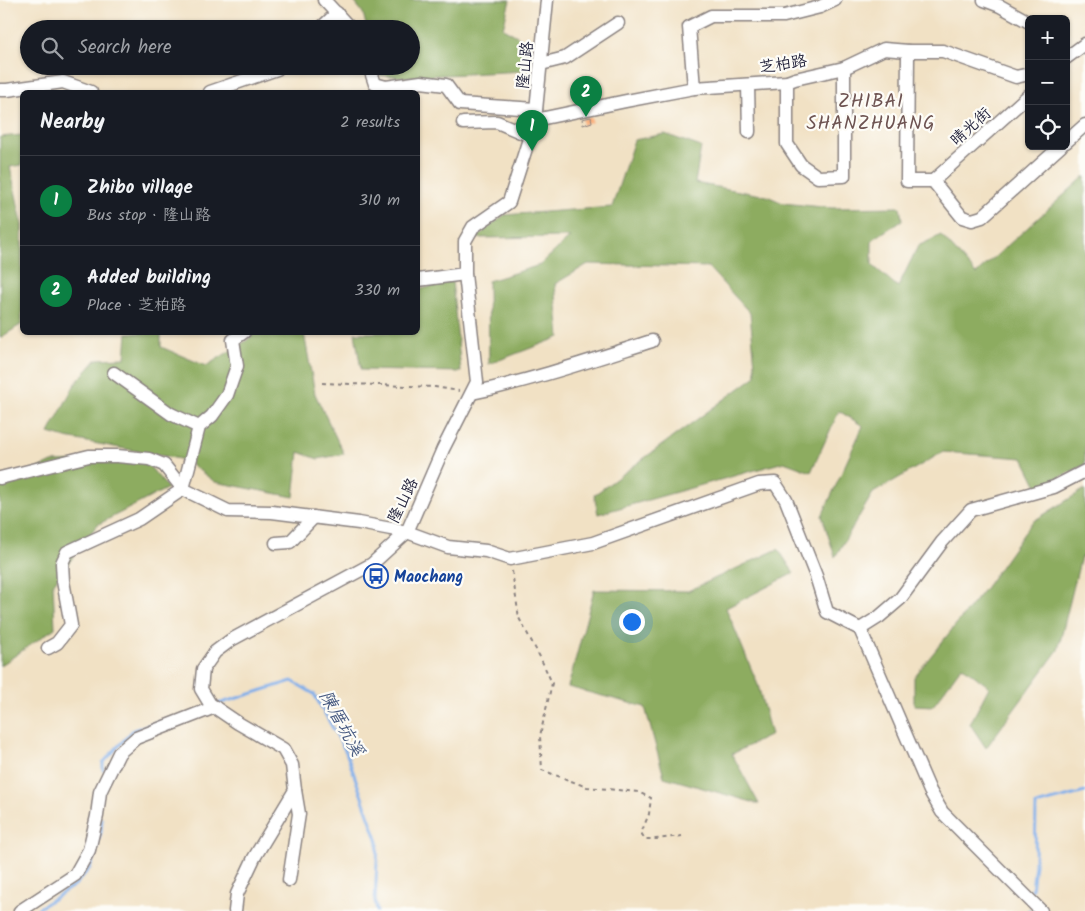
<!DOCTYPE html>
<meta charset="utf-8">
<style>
body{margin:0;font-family:Kalam,"LXGW WenKai TC",sans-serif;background:#20242c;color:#f1f3f6}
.controls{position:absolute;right:15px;top:15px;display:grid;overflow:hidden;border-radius:8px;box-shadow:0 1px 4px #0004}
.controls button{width:45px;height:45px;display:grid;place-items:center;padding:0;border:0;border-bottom:1px solid #363941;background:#171b24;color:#f1f3f6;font:25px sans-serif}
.you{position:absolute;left:631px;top:621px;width:18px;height:18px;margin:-12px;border:4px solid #fff;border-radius:50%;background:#1a73e8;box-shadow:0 0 0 8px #1a73e833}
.badge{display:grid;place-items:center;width:32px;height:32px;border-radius:50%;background:#0b8043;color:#fff;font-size:16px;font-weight:700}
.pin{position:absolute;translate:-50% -41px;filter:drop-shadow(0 1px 2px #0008)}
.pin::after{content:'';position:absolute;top:26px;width:18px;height:15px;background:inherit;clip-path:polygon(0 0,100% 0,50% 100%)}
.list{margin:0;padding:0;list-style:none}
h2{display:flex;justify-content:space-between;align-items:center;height:65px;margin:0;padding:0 20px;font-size:21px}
h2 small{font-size:16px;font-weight:400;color:#9ea1a6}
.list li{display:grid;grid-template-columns:32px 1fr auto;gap:15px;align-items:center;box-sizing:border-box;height:90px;padding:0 20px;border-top:1px solid #363941}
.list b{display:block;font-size:19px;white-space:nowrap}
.list p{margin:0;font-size:16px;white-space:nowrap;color:#9ea1a6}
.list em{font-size:16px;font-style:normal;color:#9ea1a6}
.icon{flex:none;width:28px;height:28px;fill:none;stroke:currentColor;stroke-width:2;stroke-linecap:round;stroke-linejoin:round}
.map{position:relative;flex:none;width:1085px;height:911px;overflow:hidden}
.search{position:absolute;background:#171b24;box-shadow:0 1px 4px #0004;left:20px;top:20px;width:400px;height:55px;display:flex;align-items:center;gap:12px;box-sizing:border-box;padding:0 18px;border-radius:28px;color:#9ea1a6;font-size:19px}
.panel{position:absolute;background:#171b24;box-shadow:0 1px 4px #0004;left:20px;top:90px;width:400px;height:245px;border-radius:8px}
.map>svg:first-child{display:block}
</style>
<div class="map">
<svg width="1085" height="911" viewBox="0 0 1085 911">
<rect width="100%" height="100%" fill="#fdfcf7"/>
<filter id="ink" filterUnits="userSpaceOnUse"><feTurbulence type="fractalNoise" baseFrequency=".02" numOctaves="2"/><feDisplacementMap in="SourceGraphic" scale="10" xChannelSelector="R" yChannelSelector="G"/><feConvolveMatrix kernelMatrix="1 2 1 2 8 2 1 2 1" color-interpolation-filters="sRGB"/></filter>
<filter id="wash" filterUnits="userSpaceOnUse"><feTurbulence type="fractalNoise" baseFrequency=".0096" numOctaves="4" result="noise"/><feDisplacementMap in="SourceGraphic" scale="20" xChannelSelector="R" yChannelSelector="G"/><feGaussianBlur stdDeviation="1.12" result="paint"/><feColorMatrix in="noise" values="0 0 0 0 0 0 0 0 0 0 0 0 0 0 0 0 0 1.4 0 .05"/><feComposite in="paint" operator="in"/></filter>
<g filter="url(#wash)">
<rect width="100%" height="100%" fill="#f1e1c4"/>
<g fill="#8dac60" stroke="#58674e">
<polygon points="353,0 510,0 503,28 531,44 525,71 404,77 380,75 377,66 411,66 411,29 367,29 363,13"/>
<polygon points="665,134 701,147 695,183 767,196 783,203 832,208 900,207 902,220 872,240 872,265 898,287 918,246 941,235 976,274 1085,176 1085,465 1038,488 1023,458 943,452 873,493 835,557 822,516 863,426 839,411 811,472 784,462 598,514 594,495 756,376 750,313 708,267 588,264 555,284 560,337 489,364 488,281 540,265 570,237 476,238 504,215 612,207 634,140"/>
<polygon points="22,135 22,165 10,167 22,223 22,324 0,338 0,137"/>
<polygon points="452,281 461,372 361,370 355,333 418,332 418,290"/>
<polygon points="127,333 161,333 161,347 206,366 246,341 255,333 304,333 315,394 344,454 318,459 299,452 294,497 215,482 185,460 66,438 49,433 75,384 97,359 125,358"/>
<polygon points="144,460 168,488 97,525 53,584 55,628 0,666 0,488 52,462"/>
<polygon points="1085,489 1085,555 1081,557 1058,650 986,748 970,724 989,687 962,666 933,706 914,705 914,677 986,587 1032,522"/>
<polygon points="778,549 794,573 726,608 758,685 771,735 732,754 759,804 664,777 645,707 568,687 594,590 688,591"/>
</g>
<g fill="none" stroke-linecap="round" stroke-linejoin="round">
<g stroke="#7faeea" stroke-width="3">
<polyline points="218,704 292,681 314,694 346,752 378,842 375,901 377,911"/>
<polyline points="103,770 103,763 133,730 166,720"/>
<polyline points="1032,890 1035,864 1036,805 1085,792"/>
<polyline points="34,911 75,885 90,868 101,832 102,819"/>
<polyline points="1029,911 1029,910"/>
</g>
</g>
<g id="blocks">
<polygon fill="#fab17e" points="591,117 592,122 583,125 582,119"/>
</g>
</g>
<g filter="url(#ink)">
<use href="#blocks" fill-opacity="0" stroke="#8a8280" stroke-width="1"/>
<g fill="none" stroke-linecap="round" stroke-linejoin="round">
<defs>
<g id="minor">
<polyline points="324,0 351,29"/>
<polyline points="984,0 1000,6 1029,22"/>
<polyline points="320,29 337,13"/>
<polyline points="908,51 907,181 933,181"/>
<polyline points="1066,58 1085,44"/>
<polyline points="541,64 565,58 618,23"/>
<polyline points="369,66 375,84 386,87 421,82 446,85 460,104 536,109"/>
<polyline points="787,82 787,144 801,165 818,177 844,176 844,68"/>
<polyline points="748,85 749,132"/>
<polyline points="694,88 689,27 711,16 784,16 820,7 835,0"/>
<polyline points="0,90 7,90 63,82 91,92"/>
<polyline points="210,92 277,69 279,66"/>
<polyline points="535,120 626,101 694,88 787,82 795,79 844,68 884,49 908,51 943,51 1016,77 1029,74"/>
<polyline points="463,123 497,122 530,136"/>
<polyline points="1066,142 1085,125"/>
<polyline points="933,181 962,217 972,220 982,217 1061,146"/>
<polyline points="933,181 1029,95"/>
<polyline points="418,280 465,274"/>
<polyline points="114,373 171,414 199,427"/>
<path d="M472,393c61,-13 120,-33 180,-52"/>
<polyline points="0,478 89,456 117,456 149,459 164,465 183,489 228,511 272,512 359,523 407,532 448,547 486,551 510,559 593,543 759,484 775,483 786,500 816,576 827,612 860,629 879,617 900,599 942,542 971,510 1054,487 1085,471"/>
<polyline points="276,543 290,542 314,517"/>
<polyline points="860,629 930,791 942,812 1041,911"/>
<polyline points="48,648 57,643 71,625 63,581 62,563 67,552 139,519 183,489 199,427 212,416 227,395 237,366 233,340 244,332"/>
<polyline points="289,880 299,814 295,790"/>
<polyline points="20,911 75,875 89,850 97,816 100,792 119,753 136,738 215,707"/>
<polyline points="235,911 237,894 254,858 295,790 292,765 283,749 238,723 210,704 201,689 203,669 215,652 231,640 372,564 407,532 443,449 477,382 465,274 465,241 473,227 509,202 535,120 547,0"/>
</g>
</defs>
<use href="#minor" stroke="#8a8280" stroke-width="15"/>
<g stroke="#8a8280" stroke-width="2" stroke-dasharray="4 4" stroke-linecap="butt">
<polyline points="322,383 435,387 459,391"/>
<polyline points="512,571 519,618 540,657 552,683 540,736 542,770 587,787 638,792 651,798 649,814 641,833 645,839 656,839 682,836"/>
</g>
<use href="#minor" stroke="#fff" stroke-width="12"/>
</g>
</g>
<defs>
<symbol id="bus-ring" viewBox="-11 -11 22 22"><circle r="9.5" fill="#fdfcf7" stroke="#1a4fb4" stroke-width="1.5"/><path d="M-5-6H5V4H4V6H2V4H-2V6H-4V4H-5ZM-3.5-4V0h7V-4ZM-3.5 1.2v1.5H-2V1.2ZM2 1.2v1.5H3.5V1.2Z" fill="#1a4fb4"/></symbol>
</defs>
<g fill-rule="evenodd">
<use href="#bus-ring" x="362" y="562" width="28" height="28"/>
</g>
<g text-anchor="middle" stroke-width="4.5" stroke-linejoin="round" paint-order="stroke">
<g font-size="16" fill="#22223b" stroke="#fdfcf7">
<text transform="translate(783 63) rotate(-9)" y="6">芝柏路</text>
<text transform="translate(524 65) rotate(-84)" y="6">隆山路</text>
<text transform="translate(970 126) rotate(-42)" y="6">晴光街</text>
<text transform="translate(402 500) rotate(-64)" y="6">隆山路</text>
</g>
<g font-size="16" font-weight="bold" fill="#164399" stroke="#fdfcf7" text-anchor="start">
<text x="394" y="582">Maochang</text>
</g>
<g font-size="18" font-style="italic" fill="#475a81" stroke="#fdfcf7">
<text transform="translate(342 723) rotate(61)" y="6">陳厝坑溪</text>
</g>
<g font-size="19" letter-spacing="1" fill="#6e5452" stroke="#fdfcf7">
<text x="871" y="107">ZHIBAI<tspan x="871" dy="22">SHANZHUANG</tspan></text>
</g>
</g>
</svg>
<div class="controls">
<button>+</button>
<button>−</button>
<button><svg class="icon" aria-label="locate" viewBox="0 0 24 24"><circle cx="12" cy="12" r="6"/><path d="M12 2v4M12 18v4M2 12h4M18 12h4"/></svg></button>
</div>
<div class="you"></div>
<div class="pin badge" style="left:532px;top:151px">1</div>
<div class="pin badge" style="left:586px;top:117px">2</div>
<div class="search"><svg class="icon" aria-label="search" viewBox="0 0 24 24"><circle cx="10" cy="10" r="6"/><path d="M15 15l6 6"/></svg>Search here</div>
<section class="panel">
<h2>Nearby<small>2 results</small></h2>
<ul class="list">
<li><span class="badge">1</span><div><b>Zhibo village</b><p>Bus stop · 隆山路</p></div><em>310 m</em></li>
<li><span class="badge">2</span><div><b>Added building</b><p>Place · 芝柏路</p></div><em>330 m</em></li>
</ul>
</section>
</div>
